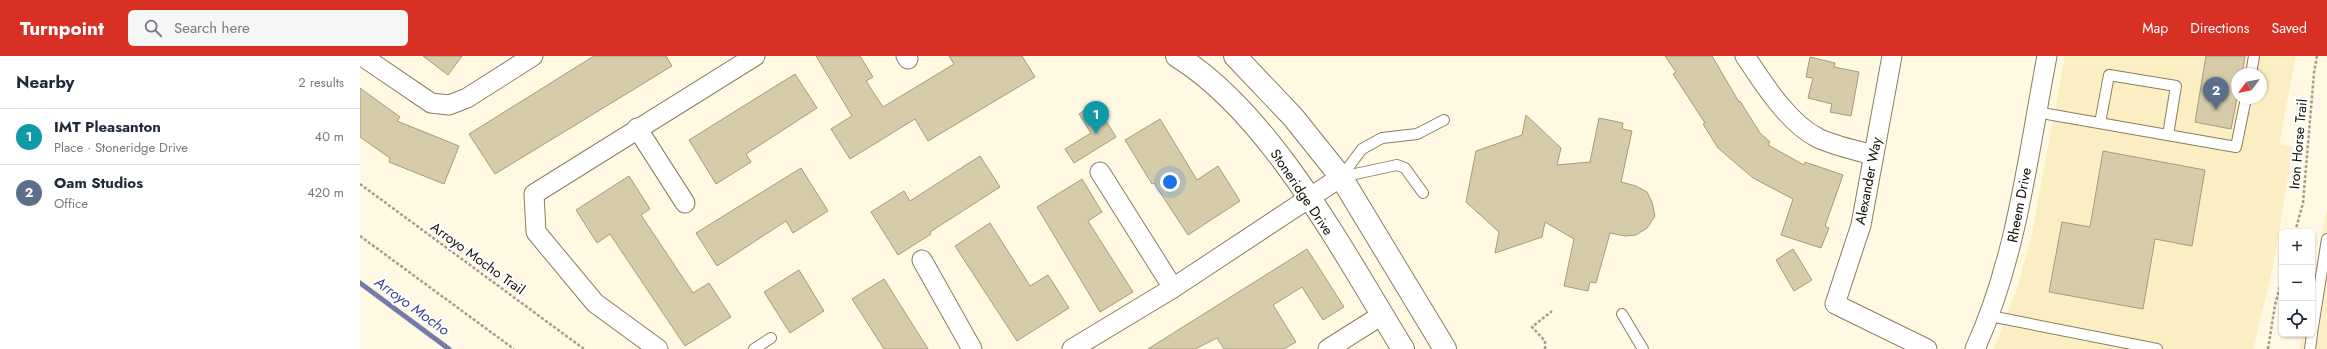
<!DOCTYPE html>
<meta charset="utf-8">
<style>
body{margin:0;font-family:Jost,sans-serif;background:#f6f6f7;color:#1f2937}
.controls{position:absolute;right:12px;bottom:12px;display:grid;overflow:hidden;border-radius:6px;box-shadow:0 1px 3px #0004}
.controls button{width:36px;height:36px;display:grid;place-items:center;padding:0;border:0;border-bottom:1px solid #e0e1e3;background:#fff;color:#1f2937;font:20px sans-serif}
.compass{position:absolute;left:1871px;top:12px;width:36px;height:36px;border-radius:50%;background:#fff;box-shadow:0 1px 3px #0004;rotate:238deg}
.you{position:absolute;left:810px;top:126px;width:14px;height:14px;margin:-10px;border:3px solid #fff;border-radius:50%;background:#1a73e8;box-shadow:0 0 0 6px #1a73e833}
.badge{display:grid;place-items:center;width:26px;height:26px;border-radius:50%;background:#d93025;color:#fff;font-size:13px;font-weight:700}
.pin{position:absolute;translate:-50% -33px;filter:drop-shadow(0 1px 2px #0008)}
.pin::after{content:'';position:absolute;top:21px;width:14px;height:12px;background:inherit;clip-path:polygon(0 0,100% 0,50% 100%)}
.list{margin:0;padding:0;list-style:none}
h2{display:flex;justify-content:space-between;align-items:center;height:52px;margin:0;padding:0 16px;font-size:17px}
h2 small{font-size:13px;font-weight:400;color:#747a83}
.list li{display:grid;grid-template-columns:26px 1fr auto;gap:12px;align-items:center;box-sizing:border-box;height:56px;padding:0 16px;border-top:1px solid #e0e1e3}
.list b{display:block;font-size:15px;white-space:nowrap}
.list p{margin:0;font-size:13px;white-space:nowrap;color:#747a83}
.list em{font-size:13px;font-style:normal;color:#747a83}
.icon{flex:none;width:22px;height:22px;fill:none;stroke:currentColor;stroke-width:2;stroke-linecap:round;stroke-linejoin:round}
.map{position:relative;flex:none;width:1967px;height:293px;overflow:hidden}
header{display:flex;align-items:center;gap:24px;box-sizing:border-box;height:56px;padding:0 20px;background:#d93025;color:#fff}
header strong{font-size:19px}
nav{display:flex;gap:22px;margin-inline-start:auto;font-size:14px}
.search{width:280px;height:36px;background:#f6f6f7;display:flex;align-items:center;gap:10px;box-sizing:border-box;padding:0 14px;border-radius:6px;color:#747a83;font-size:15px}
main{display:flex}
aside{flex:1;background:#fff}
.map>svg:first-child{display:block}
</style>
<header>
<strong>Turnpoint</strong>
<div class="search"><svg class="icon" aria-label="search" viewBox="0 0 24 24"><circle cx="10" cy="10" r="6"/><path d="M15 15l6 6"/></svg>Search here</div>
<nav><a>Map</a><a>Directions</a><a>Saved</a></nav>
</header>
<main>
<aside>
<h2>Nearby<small>2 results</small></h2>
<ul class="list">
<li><span class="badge" style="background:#0f9aa8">1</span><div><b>IMT Pleasanton</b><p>Place · Stoneridge Drive</p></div><em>40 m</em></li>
<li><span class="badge" style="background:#5c6f8a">2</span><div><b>Oam Studios</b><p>Office</p></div><em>420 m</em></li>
</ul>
</aside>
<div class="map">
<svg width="1967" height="293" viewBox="0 0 1967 293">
<rect width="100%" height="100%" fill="#fff8e3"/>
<g fill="#fceec3" fill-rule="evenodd">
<path d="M1705,0h231l-17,88 14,3 -20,120 -20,82h-259l24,-64 13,-47zM1877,18h24v24h-24z"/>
<polygon points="1967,153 1967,293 1940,293 1943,278 1952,278 1952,231"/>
</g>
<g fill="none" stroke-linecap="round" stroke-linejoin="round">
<polyline stroke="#737ca8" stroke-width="5" points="0,227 89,293"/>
</g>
<g fill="#d7ccaa" stroke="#a69b7b">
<polygon points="63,0 102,0 88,19"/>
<polygon points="234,0 306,0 312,10 135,118 109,78"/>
<polygon points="456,0 500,0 513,21 506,25 523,51 594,8 589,0 662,0 675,21 568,85 555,63 490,103 471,73 492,60"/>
<polygon points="1305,0 1352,0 1379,46 1380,45 1400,77 1410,86 1408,89 1444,109 1445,106 1483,119 1465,170 1469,172 1461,192 1421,179 1433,143 1393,122 1358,92 1343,68 1345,67 1313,18 1316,16"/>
<polygon points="1846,0 1885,0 1882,18 1877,18 1877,42 1871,73 1835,66"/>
<polygon points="1450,1 1475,7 1474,11 1499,16 1491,60 1470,56 1472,48 1448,42 1453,22 1446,21"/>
<polygon points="435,18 457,52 386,98 391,106 356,128 329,84"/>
<polygon points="0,32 40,61 37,65 99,90 84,128 29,106 30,102 0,81"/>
<polygon points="735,47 756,81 714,107 705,93 731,77 719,58"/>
<polygon points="1166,59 1201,92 1197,109 1230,106 1239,62 1263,67 1262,73 1272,75 1261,126 1276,130 1287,136 1292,146 1295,160 1287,172 1276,179 1265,180 1250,177 1236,227 1230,226 1228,235 1204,230 1214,183 1185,166 1182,181 1135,197 1139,176 1106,146 1116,95 1162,79"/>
<polygon points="800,63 837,124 858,110 880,145 828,179 794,127 792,128 765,84"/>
<polygon points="1743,95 1845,114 1832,190 1795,183 1783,253 1689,236 1702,166 1730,171"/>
<polygon points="620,100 640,131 570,176 571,178 538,199 511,156 544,135 550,145"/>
<polygon points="441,112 468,155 433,177 426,165 357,210 336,177"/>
<polygon points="269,120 290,153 281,159 333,237 349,227 371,261 325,290 250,178 237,187 216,154"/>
<polygon points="722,123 742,156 728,165 773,236 740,256 677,151"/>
<polygon points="630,167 670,230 688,219 709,252 657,285 595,190"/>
<polygon points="947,193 984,251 963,264 942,231 913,249 936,286 924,293 864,293 857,282 835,293 788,293"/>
<polygon points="1433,193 1452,224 1434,235 1416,204"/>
<polygon points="439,214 464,255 430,277 404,236"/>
<polygon points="524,223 568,293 524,293 492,243"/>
</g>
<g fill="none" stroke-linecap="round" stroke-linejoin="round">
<defs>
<g id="lane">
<polyline points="1891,18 1894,0"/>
<polyline points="1676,56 1876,91 1886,42"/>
<polyline points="1740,67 1749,19 1816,30 1808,79"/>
<polyline points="981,121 1002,93 1022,82 1057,78 1084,64"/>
<polyline points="981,121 1037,109 1045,112 1063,137"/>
<polyline points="1262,258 1283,293"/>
<polyline points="1630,260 1797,293"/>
<polyline points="1952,277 1967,183"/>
<polyline points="394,293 411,282"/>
<polyline points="1950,293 1952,278"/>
</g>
<g id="street">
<polyline points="2,0 71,47 89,49 107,42 173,0"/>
<polyline points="546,0 548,3"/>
<path d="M1385,0c18,27 43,67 73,82 17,8 37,12 55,17"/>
<polyline points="1532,0 1501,169 1475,248 1567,293"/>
<polyline points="277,72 325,147"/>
<polyline points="740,116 813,232"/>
<polyline points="562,204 612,293"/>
<polyline points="298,293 235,247 176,176 174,138 395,0"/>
<polyline points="712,293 813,232 981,121"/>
<polyline points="968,293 1022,259"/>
<path d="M1615,293c42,-92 53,-194 72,-293"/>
</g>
<g id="secondary">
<path d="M817,0c94,58 168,199 226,293"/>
<polyline points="875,0 933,61 981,121 1085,293"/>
</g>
</defs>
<use href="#lane" stroke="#897e5f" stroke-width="12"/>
<use href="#street" stroke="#897e5f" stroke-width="21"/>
<use href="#secondary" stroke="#897e5f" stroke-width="24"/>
<g stroke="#a39d8c" stroke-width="2.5" stroke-dasharray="3 2" stroke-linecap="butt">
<polyline points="0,128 224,293"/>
<polyline points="1935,176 1943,147 1954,17 1957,0"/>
<polyline points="0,180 154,293"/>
<polyline points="1185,293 1185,285 1172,271 1192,255"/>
<polyline points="1908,293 1915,249 1922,223"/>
</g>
<use href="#lane" stroke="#fff" stroke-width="10"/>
<use href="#street" stroke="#fff" stroke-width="19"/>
<use href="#secondary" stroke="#fff" stroke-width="22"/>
</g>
<g text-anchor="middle" stroke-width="4" stroke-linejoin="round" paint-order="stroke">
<g font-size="14" fill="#130f04" stroke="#fff">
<text transform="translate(1938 88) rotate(-85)" y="5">Iron Horse Trail</text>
<text transform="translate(1508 125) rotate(-79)" y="5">Alexander Way</text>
<text transform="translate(942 136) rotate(56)" y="5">Stoneridge Drive</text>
<text transform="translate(1659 149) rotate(-79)" y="5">Rheem Drive</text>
<text transform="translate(118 202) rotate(36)" y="5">Arroyo Mocho Trail</text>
</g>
<g font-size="15" font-style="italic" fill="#3a4492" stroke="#fff">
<text transform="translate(52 250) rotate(36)" y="5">Arroyo Mocho</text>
</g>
</g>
</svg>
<div class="controls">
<button>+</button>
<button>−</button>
<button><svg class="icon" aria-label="locate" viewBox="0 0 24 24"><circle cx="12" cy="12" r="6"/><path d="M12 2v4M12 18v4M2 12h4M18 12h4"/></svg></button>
</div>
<svg class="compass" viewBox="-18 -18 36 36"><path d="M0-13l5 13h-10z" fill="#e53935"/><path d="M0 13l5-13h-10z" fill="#747a83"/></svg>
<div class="you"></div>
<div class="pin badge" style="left:736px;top:78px;background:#0f9aa8">1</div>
<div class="pin badge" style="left:1856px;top:54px;background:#5c6f8a">2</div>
</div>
</main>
